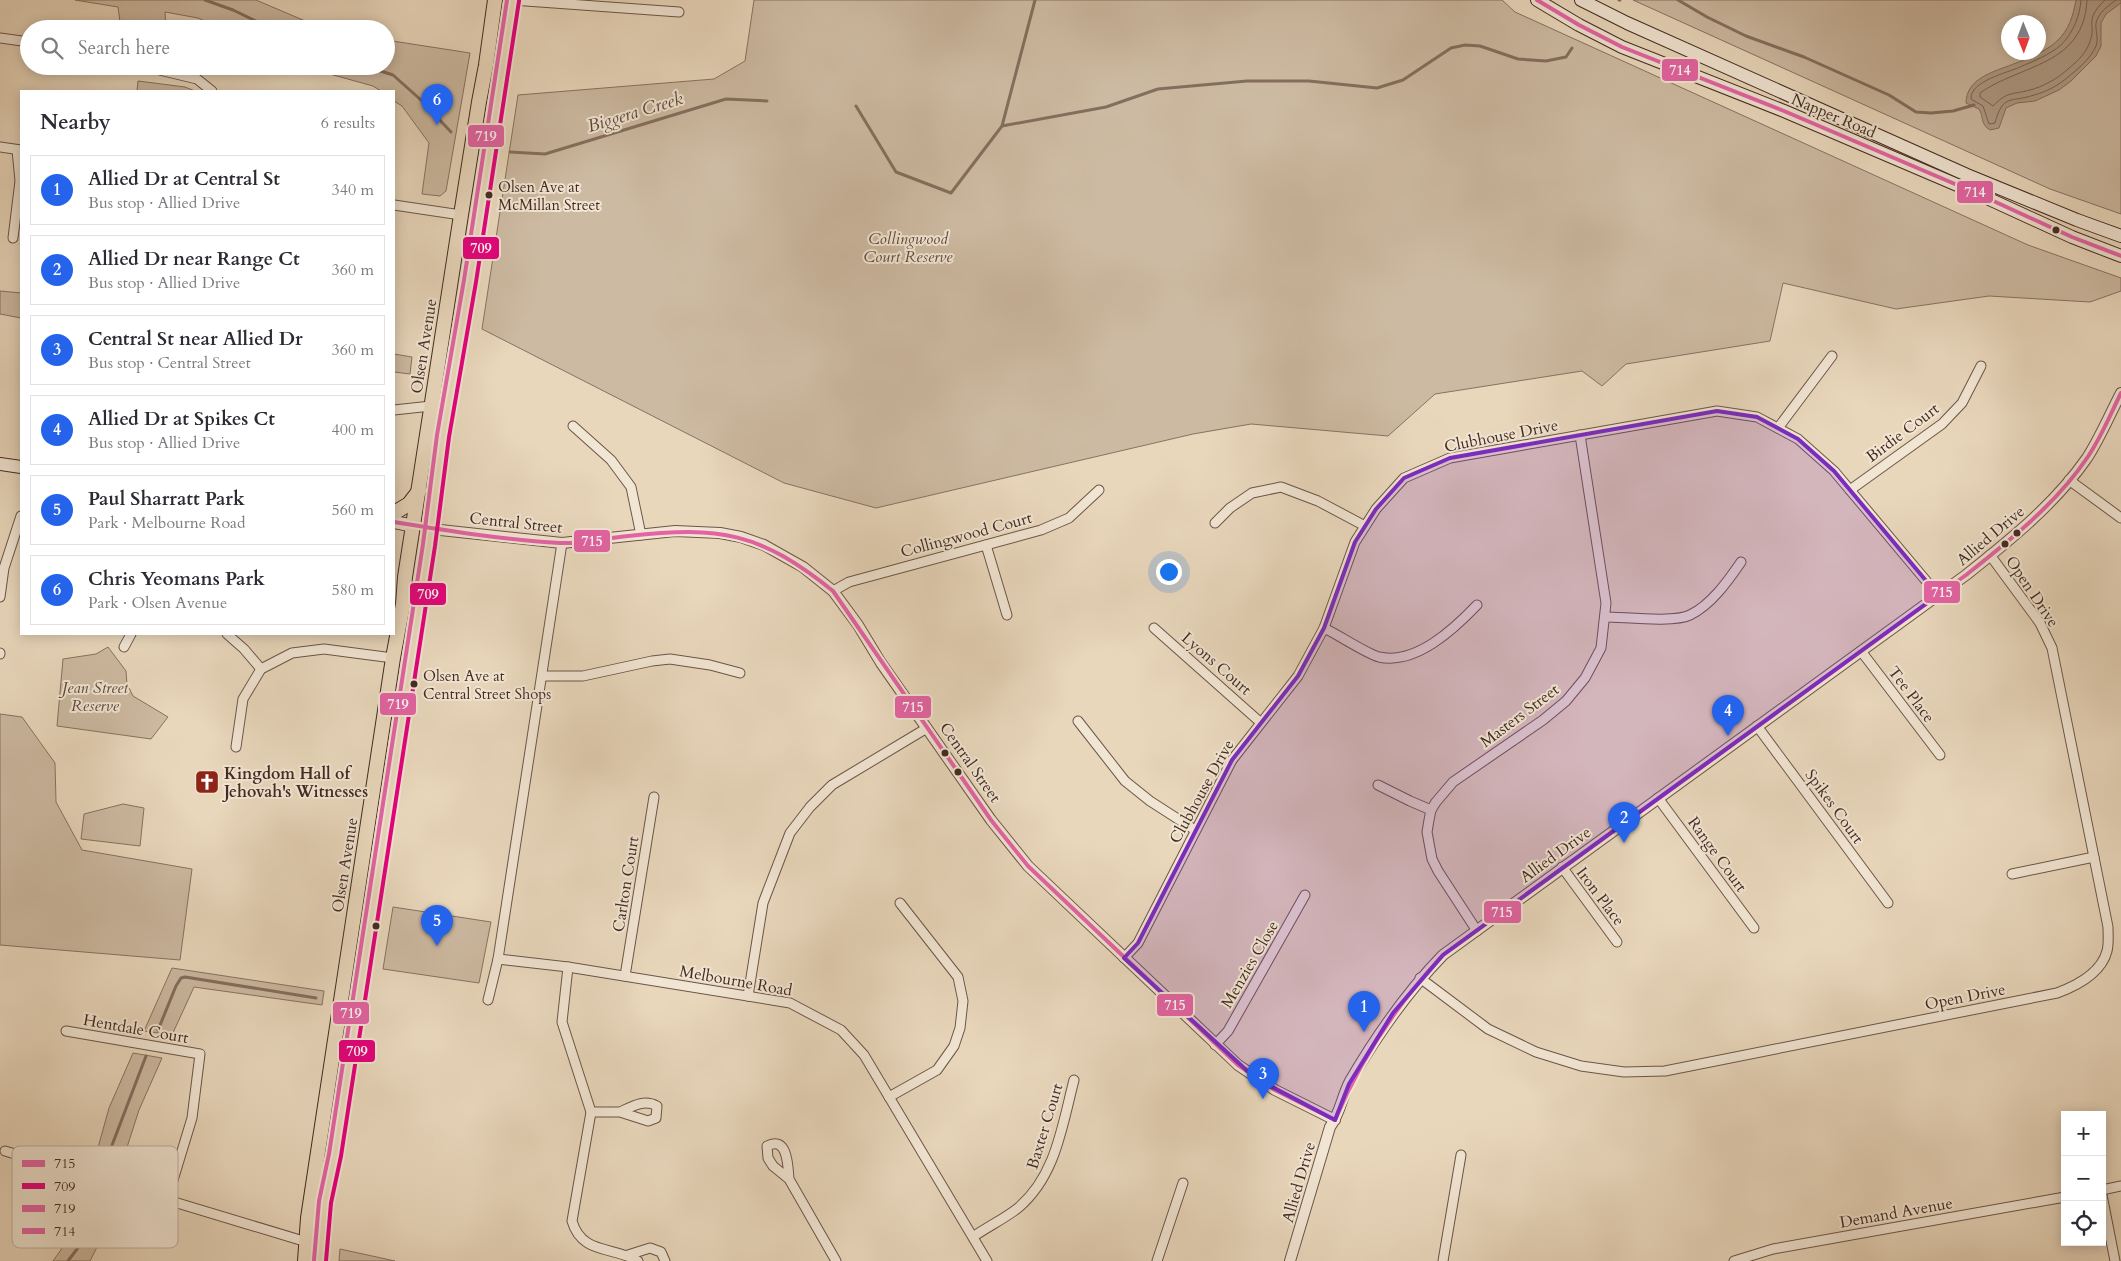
<!DOCTYPE html>
<meta charset="utf-8">
<style>
body{margin:0;font-family:Cardo,serif;background:#f2f2f3;color:#2b2b33}
.controls{position:absolute;right:15px;bottom:15px;display:grid;overflow:hidden;border-radius:0px;box-shadow:0 2px 12px #0003}
.controls button{width:45px;height:45px;display:grid;place-items:center;padding:0;border:0;border-bottom:1px solid #e1e1e2;background:#fff;color:#2b2b33;font:25px sans-serif}
.compass{position:absolute;left:2001px;top:15px;width:45px;height:45px;border-radius:50%;background:#fff;box-shadow:0 2px 12px #0003;rotate:179deg}
.you{position:absolute;left:1168px;top:571px;width:18px;height:18px;margin:-12px;border:4px solid #fff;border-radius:50%;background:#1a73e8;box-shadow:0 0 0 8px #1a73e833}
.badge{display:grid;place-items:center;width:32px;height:32px;border-radius:50%;background:#2563eb;color:#fff;font-size:16px;font-weight:700}
.pin{position:absolute;translate:-50% -41px;filter:drop-shadow(0 1px 2px #0008)}
.pin::after{content:'';position:absolute;top:26px;width:18px;height:15px;background:inherit;clip-path:polygon(0 0,100% 0,50% 100%)}
.list{margin:0;padding:0;list-style:none}
h2{display:flex;justify-content:space-between;align-items:center;height:65px;margin:0;padding:0 20px;font-size:21px}
h2 small{font-size:16px;font-weight:400;color:#7c7c81}
.list li{display:grid;grid-template-columns:32px 1fr auto;gap:15px;align-items:center;box-sizing:border-box;height:70px;margin:0 10px 10px;padding:0 10px;border:1px solid #e1e1e2;border-radius:0px}
.list b{display:block;font-size:19px;white-space:nowrap}
.list p{margin:0;font-size:16px;white-space:nowrap;color:#7c7c81}
.list em{font-size:16px;font-style:normal;color:#7c7c81}
.icon{flex:none;width:28px;height:28px;fill:none;stroke:currentColor;stroke-width:2;stroke-linecap:round;stroke-linejoin:round}
.map{position:relative;flex:none;width:2121px;height:1261px;overflow:hidden}
.search{position:absolute;background:#fff;box-shadow:0 2px 12px #0003;left:20px;top:20px;width:375px;height:55px;display:flex;align-items:center;gap:12px;box-sizing:border-box;padding:0 18px;border-radius:28px;color:#7c7c81;font-size:19px}
.panel{position:absolute;background:#fff;box-shadow:0 2px 12px #0003;left:20px;top:90px;width:375px;height:545px;border-radius:0px}
.map>svg:first-child{display:block}
</style>
<div class="map">
<svg width="2121" height="1261" viewBox="0 0 2121 1261">
<rect width="100%" height="100%" fill="#e9d7bc"/>
<filter id="stains"><feTurbulence type="fractalNoise" baseFrequency=".004" numOctaves="4"/><feColorMatrix values="0 0 0 0 .2 0 0 0 0 .09 0 0 0 0 .02 0 0 0 .5 -.17"/></filter>
<radialGradient id="worn" r=".72"><stop offset=".6" stop-color="#630" stop-opacity="0"/><stop offset="1" stop-color="#630" stop-opacity=".3"/></radialGradient>
<g fill="#cdbaa2" stroke="#887262" fill-rule="evenodd">
<polygon points="75,0 256,0 324,29 221,29 198,18 165,12 166,29 121,29 118,7"/>
<polygon points="754,0 1502,0 1515,12 2028,245 2121,278 2121,291 2090,302 1989,296 1896,309 1783,283 1770,341 1626,364 1602,386 1582,371 1435,394 1388,436 1251,424 1193,434 876,508 784,483 482,329 518,95 714,79 745,61"/>
<path d="M1633,0h488v214l-71,-25zM2008,22h30v30h-30z"/>
<polygon points="386,40 470,53 446,191 440,196 422,194 429,143 402,106 394,101 394,91 381,91 373,86 301,66 386,66"/>
<polygon points="138,81 185,87 195,91 137,91"/>
<polygon points="0,291 21,293 21,318 0,314"/>
<polygon points="394,354 412,357 410,374 394,372"/>
<polygon points="108,647 126,671 127,684 133,696 168,717 151,739 57,726 63,659 96,654"/>
<polygon points="0,714 22,717 55,763 56,802 82,850 192,869 180,960 0,945"/>
<polygon points="123,804 144,808 140,846 81,839 84,814"/>
<polygon points="393,907 491,922 479,983 383,969"/>
<polygon points="172,968 324,991 322,1005 194,987 172,1035 144,1031"/>
<polygon points="133,1053 162,1058 139,1110 120,1169 94,1162 109,1108"/>
<polygon points="84,1189 120,1201 90,1261 53,1261 70,1237"/>
<polygon points="340,1249 395,1261 339,1261"/>
</g>
<path fill="#b19c87" stroke="#856e5e" d="M2076,0h45v3l-15,11 -5,9v23l-5,10 -25,25 -12,9 -24,11 -18,2 -11,5 -7,20 -9,2c-10,-6 -6,-13 -11,-21l-13,-6c0,-26 31,-32 50,-40 14,-5 30,-12 41,-22 12,-11 16,-25 19,-41z"/>
<g fill="none" stroke-linecap="round" stroke-linejoin="round">
<g stroke="#7a6354" stroke-width="1">
<path d="M2081,0c-1,16 -8,33 -20,45 -12,10 -27,16 -41,22 -13,6 -50,14 -49,32l12,7 6,18 6,-1c8,-30 16,-20 39,-28 12,-3 25,-10 34,-18 10,-8 23,-19 28,-31 3,-8 -1,-16 0,-23 2,-10 13,-18 20,-23"/>
<path d="M2087,0c-3,66 -66,64 -107,93v4l13,9c15,-15 18,-11 37,-16 12,-3 27,-11 37,-20 8,-7 18,-15 22,-26 9,-19 -7,-22 16,-44"/>
</g>
<g stroke="#856e5e" stroke-width="3">
<polyline points="205,0 233,10 272,29"/>
<polyline points="1619,0 1620,0"/>
<polyline points="1678,0 1707,17 1746,36 1804,57 1889,95 1916,112 1931,113 1953,111 1974,105"/>
<polyline points="365,66 393,75 421,100 451,132"/>
<polyline points="856,106 896,172 951,193 1002,126 1035,0"/>
<polyline points="1002,126 1106,107 1158,89 1247,81 1309,81 1377,88 1403,80 1451,48 1465,45 1480,46 1518,59 1546,61 1566,57 1572,48"/>
<polyline points="510,152 545,154 726,99 767,101"/>
<polyline points="158,1030 176,986 181,978 185,977 316,998"/>
<polyline points="68,1261 80,1245 106,1161 146,1056"/>
</g>
<defs>
<g id="minor">
<polyline points="512,0 679,12"/>
<polyline points="0,38 29,42"/>
<polyline points="143,66 197,79 212,91"/>
<polyline points="0,147 21,150"/>
<polyline points="394,205 461,215"/>
<polyline points="13,238 20,181 17,150"/>
<polyline points="394,410 431,406"/>
<polyline points="573,426 611,460 631,487 641,535"/>
<polyline points="1778,428 1832,356"/>
<polyline points="2069,480 2121,518"/>
<polyline points="1850,490 1942,424 1962,403 1981,366"/>
<polyline points="1215,523 1230,508 1252,493 1281,487 1318,501 1365,526"/>
<polyline points="986,545 1007,615"/>
<polyline points="833,591 849,582 1041,530 1069,518 1099,490"/>
<polyline points="0,597 4,568 21,516"/>
<path d="M1605,617c19,0 69,6 85,-2 21,-10 38,-34 51,-53"/>
<polyline points="1154,628 1260,722"/>
<path d="M1324,628c13,6 43,26 55,29 37,8 75,-28 98,-52"/>
<polyline points="227,634 244,649 261,669"/>
<polyline points="124,647 131,634"/>
<polyline points="1861,651 1940,755"/>
<polyline points="0,653 0,654"/>
<polyline points="542,676 583,676 652,661 670,659 710,665 740,673"/>
<polyline points="1078,721 1125,781 1150,801 1195,830"/>
<polyline points="1757,726 1888,903"/>
<polyline points="236,747 243,699 261,669 292,653 324,649 393,658"/>
<polyline points="1378,785 1410,801 1431,810"/>
<polyline points="1658,798 1754,928"/>
<polyline points="1562,867 1617,942"/>
<polyline points="2012,874 2094,857"/>
<polyline points="1477,931 1438,871 1432,859 1427,832 1429,820 1431,810 1436,802 1453,782 1543,720 1566,701 1585,678 1601,648 1606,603 1580,435"/>
<polyline points="1124,958 1138,943 1232,760 1298,676 1324,628 1355,542 1376,509 1404,478 1450,458 1717,411 1757,417 1798,439 1834,471 1938,595"/>
<polyline points="498,959 568,967 790,1003 841,1030 864,1055 987,1261"/>
<path d="M568,967l-6,55 29,90 -19,109c10,34 41,25 66,40"/>
<polyline points="625,976 654,797"/>
<path d="M1420,978l68,51 48,23 45,14 43,6 41,-1 392,-78c19,-7 44,-19 50,-42 2,-7 1,-17 1,-24l-56,-279 -12,-25 -50,-68"/>
<polyline points="748,996 763,903 790,833 810,807 832,785 927,728"/>
<polyline points="488,1000 498,959 562,543"/>
<polyline points="66,1031 200,1054 192,1118 167,1200"/>
<polyline points="1215,1045 1228,1031 1305,895"/>
<polyline points="889,1097 937,1070 954,1046 960,1028 963,1001 958,977 900,903"/>
<path d="M591,1112h29l28,9 8,-3 1,-12c-13,-7 -24,0 -37,6"/>
<polyline points="5,1151 310,1243"/>
<path d="M789,1179c-1,-12 -1,-44 -22,-33l1,12 5,8 16,13 47,82"/>
<polyline points="2102,1190 2121,1186"/>
<polyline points="2102,1195 2115,1261"/>
<path d="M973,1237c14,-10 31,-18 45,-29 38,-32 44,-82 56,-128"/>
<polyline points="628,1255 650,1248 661,1252 665,1261"/>
<polyline points="1157,1261 1183,1183"/>
<polyline points="1443,1261 1461,1155"/>
<polyline points="1734,1261 1773,1249 2065,1197"/>
</g>
<g id="tertiary">
<polyline points="431,529 562,543 675,531 720,533 741,537 764,545 803,567 833,591 858,625 881,663 991,820 1028,866 1238,1065 1275,1090 1335,1120"/>
<path d="M1290,1261l40,-134c10,-13 12,-31 20,-46 27,-46 56,-88 93,-126l523,-380c44,-35 89,-71 121,-117 13,-20 23,-44 34,-65"/>
</g>
<g id="secondary">
<polyline points="1537,0 1579,25 1622,47 1784,111 1976,193 2072,237 2121,256"/>
<polyline points="1581,0 1627,23 1967,175 2077,220 2121,236"/>
<polyline points="0,464 21,467"/>
<polyline points="394,522 414,526"/>
</g>
<g id="primary">
<polyline points="394,513 409,504 419,491"/>
<polyline points="305,1261 308,1218 393,658 403,604 405,577 461,215 479,102 486,65 495,0"/>
<polyline points="320,1261 325,1202 335,1155 429,545 443,436 470,281 513,0"/>
</g>
</defs>
<use href="#minor" stroke="#6c5548" stroke-width="11"/>
<use href="#tertiary" stroke="#6c5548" stroke-width="12"/>
<use href="#secondary" stroke="#432a21" stroke-width="14"/>
<use href="#primary" stroke="#432a21" stroke-width="16"/>
<use href="#minor" stroke="#f1e5d3" stroke-width="9"/>
<use href="#tertiary" stroke="#f1e5d3" stroke-width="10"/>
<use href="#secondary" stroke="#f1e5d3" stroke-width="12"/>
<use href="#primary" stroke="#e9d7bc" stroke-width="14"/>
<defs>
<g id="bus-1">
<path d="M394,522c55,9 111,18 166,21 22,1 46,-5 68,-7 93,-10 131,-4 205,55l158,229 37,46 210,199 37,25 60,30"/>
<path d="M1335,1120c26,-62 62,-116 108,-165l523,-380c44,-35 90,-71 121,-117 14,-20 23,-43 34,-65"/>
</g>
<polyline id="bus-2" points="326,1261 331,1203 341,1156 435,546 449,437 476,282 519,1"/>
<polyline id="bus-3" points="314,1260 319,1201 329,1154 423,544 437,435 464,280 507,0"/>
<polyline id="bus-4" points="1537,0 1579,25 1622,47 1784,111 1976,193 2072,237 2121,256"/>
</defs>
<use href="#bus-1" stroke="#f1e5d3" stroke-width="8"/>
<use href="#bus-2" stroke="#f1e5d3" stroke-width="8"/>
<use href="#bus-3" stroke="#f1e5d3" stroke-width="8"/>
<use href="#bus-4" stroke="#f1e5d3" stroke-width="8"/>
<use href="#bus-1" stroke="#e463a4" stroke-width="4"/>
<use href="#bus-2" stroke="#e5007d" stroke-width="4"/>
<use href="#bus-3" stroke="#e463a4" stroke-width="4"/>
<use href="#bus-4" stroke="#e463a4" stroke-width="4"/>
</g>
<path fill="#7b2cbf" fill-opacity="0.2" stroke="#7b2cbf" stroke-width="4" stroke-linejoin="round" d="M1717,411l40,6 41,22 36,32 104,124 -495,360 -50,58 -44,71 -14,36 -80,-42 -131,-120 14,-15 94,-183 66,-84 26,-48 31,-86 21,-33 28,-31 46,-20z"/>
<defs>
<symbol id="church-square" viewBox="-11 -11 22 22"><rect x="-9" y="-9" width="18" height="18" rx="4" fill="#8f2418" stroke="#f1e5d3"/><path d="M-1.2-6h2.4v3.5h3.3v2.4h-3.3V6h-2.4V-.1h-3.3v-2.4h3.3Z" fill="#fff"/></symbol>
</defs>
<g fill-rule="evenodd">
<use href="#church-square" x="193" y="768" width="28" height="28"/>
</g>
<g fill="#432a21" stroke="#f1e5d3" stroke-width="2">
<circle cx="489" cy="195" r="4.5"/>
<circle cx="2056" cy="230" r="4.5"/>
<circle cx="2017" cy="533" r="4.5"/>
<circle cx="2005" cy="544" r="4.5"/>
<circle cx="414" cy="684" r="4.5"/>
<circle cx="945" cy="753" r="4.5"/>
<circle cx="958" cy="772" r="4.5"/>
<circle cx="376" cy="926" r="4.5"/>
</g>
<g text-anchor="middle" stroke-width="4" stroke-linejoin="round" paint-order="stroke">
<g font-size="15" fill="#432a21" stroke="#f1e5d3" text-anchor="start">
<text x="498" y="192">Olsen Ave at<tspan x="498" dy="18">McMillan Street</tspan></text>
<text x="423" y="681">Olsen Ave at<tspan x="423" dy="18">Central Street Shops</tspan></text>
</g>
<g font-size="16" fill="#432a21" stroke="#f1e5d3">
<text transform="translate(1834 115) rotate(23)" y="6">Napper Road</text>
<text transform="translate(423 346) rotate(-81)" y="6">Olsen Avenue</text>
<text transform="translate(1902 432) rotate(-37)" y="6">Birdie Court</text>
<text transform="translate(1501 435) rotate(-11)" y="6">Clubhouse Drive</text>
<text transform="translate(516 522) rotate(6)" y="6">Central Street</text>
<text transform="translate(966 534) rotate(-15)" y="6">Collingwood Court</text>
<text transform="translate(1990 535) rotate(-40)" y="6">Allied Drive</text>
<text transform="translate(2033 591) rotate(56)" y="6">Open Drive</text>
<text transform="translate(1217 663) rotate(41)" y="6">Lyons Court</text>
<text transform="translate(1912 694) rotate(53)" y="6">Tee Place</text>
<text transform="translate(1519 715) rotate(-37)" y="6">Masters Street</text>
<text transform="translate(971 762) rotate(55)" y="6">Central Street</text>
<text transform="translate(1201 791) rotate(-61)" y="6">Clubhouse Drive</text>
<text transform="translate(1835 806) rotate(54)" y="6">Spikes Court</text>
<text transform="translate(1555 854) rotate(-36)" y="6">Allied Drive</text>
<text transform="translate(1718 854) rotate(54)" y="6">Range Court</text>
<text transform="translate(344 865) rotate(-81)" y="6">Olsen Avenue</text>
<text transform="translate(625 884) rotate(-81)" y="6">Carlton Court</text>
<text transform="translate(1601 896) rotate(53)" y="6">Iron Place</text>
<text transform="translate(1249 964) rotate(-60)" y="6">Menzies Close</text>
<text transform="translate(736 980) rotate(10)" y="6">Melbourne Road</text>
<text transform="translate(1965 996) rotate(-11)" y="6">Open Drive</text>
<text transform="translate(136 1028) rotate(10)" y="6">Hentdale Court</text>
<text transform="translate(1044 1126) rotate(-73)" y="6">Baxter Court</text>
<text transform="translate(1298 1182) rotate(-74)" y="6">Allied Drive</text>
<text transform="translate(1896 1212) rotate(-10)" y="6">Demand Avenue</text>
</g>
<g font-size="16" font-style="italic" fill="#5f473b" stroke="#f1e5d3">
<text x="908" y="244">Collingwood<tspan x="908" dy="18">Court Reserve</tspan></text>
<text x="95" y="693">Jean Street<tspan x="95" dy="18">Reserve</tspan></text>
</g>
<g font-size="16" font-weight="bold" fill="#432a21" stroke="#f1e5d3" text-anchor="start">
<text x="224" y="779">Kingdom Hall of<tspan x="224" dy="18">Jehovah's Witnesses</tspan></text>
</g>
<g font-size="18" font-style="italic" fill="#5e463a" stroke="#f1e5d3">
<text transform="translate(635 112) rotate(-17)" y="6">Biggera Creek</text>
</g>
</g>
<rect x="12" y="1146" width="166" height="102" rx="8" fill="#f1e5d3" stroke="#bdad9e" stroke-width="1"/>
<rect x="22" y="1160" width="23" height="7" fill="#e463a4"/>
<rect x="22" y="1183" width="23" height="6" fill="#e5007d"/>
<rect x="22" y="1205" width="23" height="7" fill="#e463a4"/>
<rect x="22" y="1228" width="23" height="6" fill="#e463a4"/>
<g font-size="14" fill="#432a21">
<text x="54" y="1168">715</text>
<text x="54" y="1191">709</text>
<text x="54" y="1213">719</text>
<text x="54" y="1236">714</text>
</g>
<g stroke="#f1e5d3" stroke-width="2">
<rect x="1661" y="58" width="38" height="24" rx="5" fill="#e463a4"/>
<rect x="467" y="124" width="38" height="24" rx="5" fill="#e463a4"/>
<rect x="1956" y="180" width="38" height="24" rx="5" fill="#e463a4"/>
<rect x="462" y="236" width="38" height="24" rx="5" fill="#e5007d"/>
<rect x="573" y="529" width="38" height="24" rx="5" fill="#e463a4"/>
<rect x="1923" y="580" width="38" height="24" rx="5" fill="#e463a4"/>
<rect x="409" y="582" width="38" height="24" rx="5" fill="#e5007d"/>
<rect x="379" y="692" width="38" height="24" rx="5" fill="#e463a4"/>
<rect x="894" y="695" width="38" height="24" rx="5" fill="#e463a4"/>
<rect x="1483" y="900" width="39" height="24" rx="5" fill="#e463a4"/>
<rect x="1156" y="993" width="38" height="24" rx="5" fill="#e463a4"/>
<rect x="332" y="1001" width="38" height="24" rx="5" fill="#e463a4"/>
<rect x="338" y="1039" width="38" height="24" rx="5" fill="#e5007d"/>
</g>
<g font-size="14" text-anchor="middle" font-weight="bold" fill="#fff">
<text x="1680" y="75">714</text>
<text x="486" y="141">719</text>
<text x="1975" y="197">714</text>
<text x="481" y="253">709</text>
<text x="592" y="546">715</text>
<text x="1942" y="597">715</text>
<text x="428" y="599">709</text>
<text x="398" y="709">719</text>
<text x="913" y="712">715</text>
<text x="1502" y="917">715</text>
<text x="1175" y="1010">715</text>
<text x="351" y="1018">719</text>
<text x="357" y="1056">709</text>
</g>
<rect width="100%" height="100%" filter="url(#stains)"/>
<rect width="100%" height="100%" fill="url(#worn)"/>
</svg>
<div class="controls">
<button>+</button>
<button>−</button>
<button><svg class="icon" aria-label="locate" viewBox="0 0 24 24"><circle cx="12" cy="12" r="6"/><path d="M12 2v4M12 18v4M2 12h4M18 12h4"/></svg></button>
</div>
<svg class="compass" viewBox="-18 -18 36 36"><path d="M0-13l5 13h-10z" fill="#e53935"/><path d="M0 13l5-13h-10z" fill="#7c7c81"/></svg>
<div class="you"></div>
<div class="pin badge" style="left:1364px;top:1032px">1</div>
<div class="pin badge" style="left:1624px;top:843px">2</div>
<div class="pin badge" style="left:1263px;top:1099px">3</div>
<div class="pin badge" style="left:1728px;top:736px">4</div>
<div class="pin badge" style="left:437px;top:946px">5</div>
<div class="pin badge" style="left:437px;top:125px">6</div>
<div class="search"><svg class="icon" aria-label="search" viewBox="0 0 24 24"><circle cx="10" cy="10" r="6"/><path d="M15 15l6 6"/></svg>Search here</div>
<section class="panel">
<h2>Nearby<small>6 results</small></h2>
<ul class="list">
<li><span class="badge">1</span><div><b>Allied Dr at Central St</b><p>Bus stop · Allied Drive</p></div><em>340 m</em></li>
<li><span class="badge">2</span><div><b>Allied Dr near Range Ct</b><p>Bus stop · Allied Drive</p></div><em>360 m</em></li>
<li><span class="badge">3</span><div><b>Central St near Allied Dr</b><p>Bus stop · Central Street</p></div><em>360 m</em></li>
<li><span class="badge">4</span><div><b>Allied Dr at Spikes Ct</b><p>Bus stop · Allied Drive</p></div><em>400 m</em></li>
<li><span class="badge">5</span><div><b>Paul Sharratt Park</b><p>Park · Melbourne Road</p></div><em>560 m</em></li>
<li><span class="badge">6</span><div><b>Chris Yeomans Park</b><p>Park · Olsen Avenue</p></div><em>580 m</em></li>
</ul>
</section>
</div>
